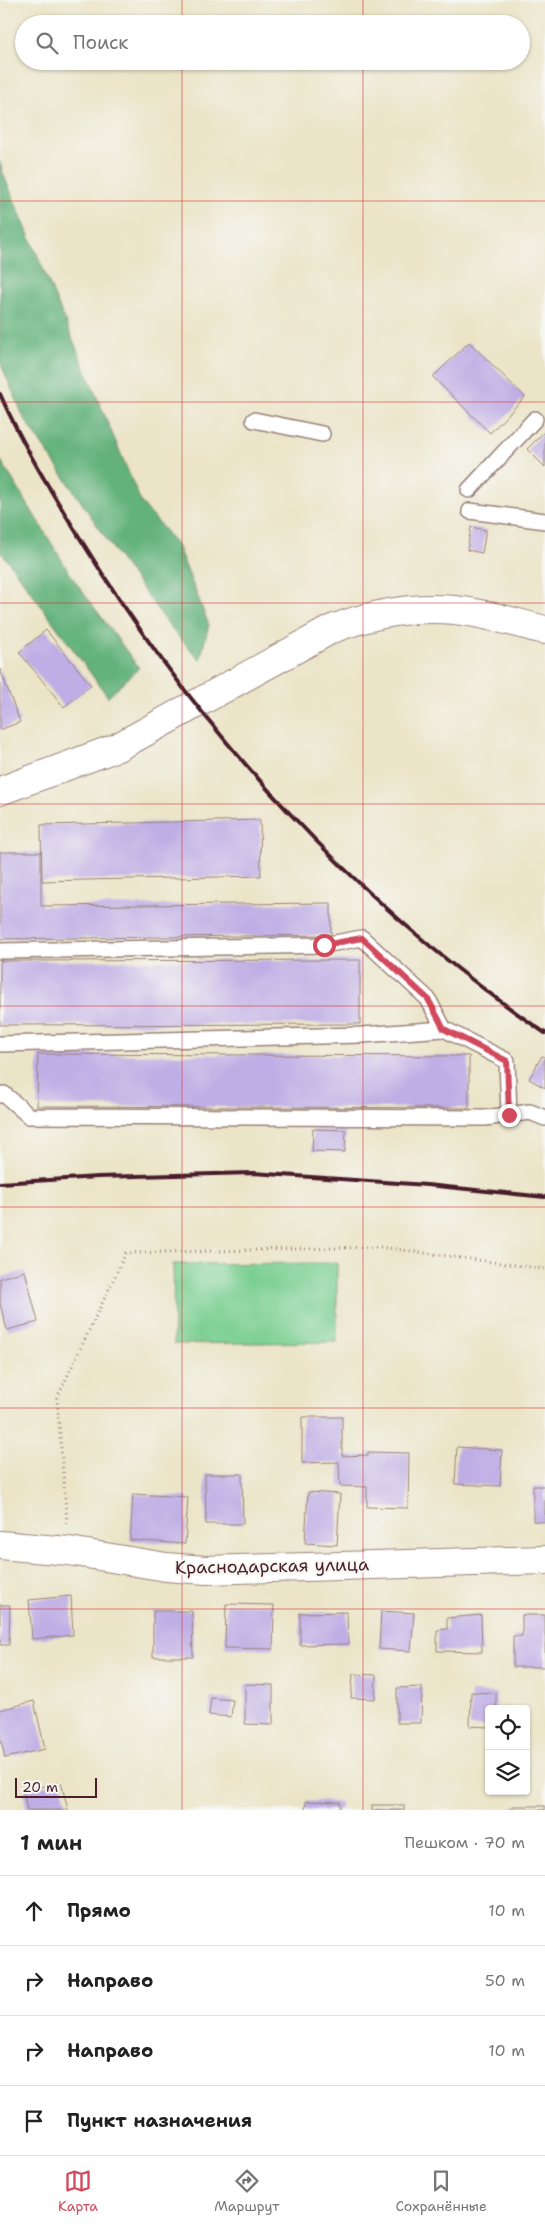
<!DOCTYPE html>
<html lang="ru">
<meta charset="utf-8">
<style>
body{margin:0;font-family:"Shantell Sans",sans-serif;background:#f2f2f2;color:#222}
.controls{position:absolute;right:15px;bottom:15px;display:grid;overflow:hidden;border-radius:5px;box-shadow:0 1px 4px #0004}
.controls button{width:45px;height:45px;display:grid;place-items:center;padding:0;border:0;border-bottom:1px solid #e0e0e0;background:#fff;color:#222;font:25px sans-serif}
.scale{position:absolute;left:15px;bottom:12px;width:82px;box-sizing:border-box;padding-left:5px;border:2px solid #4a1f2b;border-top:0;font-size:14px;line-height:18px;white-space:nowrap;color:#4a1f2b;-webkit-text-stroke:4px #f6f6f2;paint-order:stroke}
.stop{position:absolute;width:15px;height:15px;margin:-11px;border:4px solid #d1495b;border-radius:50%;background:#fff}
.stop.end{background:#d1495b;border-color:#fff;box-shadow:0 1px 5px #0008}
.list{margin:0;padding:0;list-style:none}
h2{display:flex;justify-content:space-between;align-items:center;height:65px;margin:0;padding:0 20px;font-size:21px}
h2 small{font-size:16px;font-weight:400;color:#767676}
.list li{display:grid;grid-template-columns:32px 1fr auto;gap:15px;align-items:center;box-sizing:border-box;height:70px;padding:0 20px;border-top:1px solid #e0e0e0}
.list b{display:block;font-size:19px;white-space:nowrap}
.list em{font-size:16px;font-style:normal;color:#767676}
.icon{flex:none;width:28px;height:28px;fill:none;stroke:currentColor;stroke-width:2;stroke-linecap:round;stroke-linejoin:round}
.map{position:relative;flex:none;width:545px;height:1810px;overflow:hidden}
.search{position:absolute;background:#fff;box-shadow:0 1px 4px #0004;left:15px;right:15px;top:15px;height:55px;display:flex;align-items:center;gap:12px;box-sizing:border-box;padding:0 18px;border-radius:28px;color:#767676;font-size:19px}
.sheet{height:345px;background:#fff}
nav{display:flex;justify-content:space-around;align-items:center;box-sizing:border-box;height:70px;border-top:1px solid #e0e0e0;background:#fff;font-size:14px;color:#767676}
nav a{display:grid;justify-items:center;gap:2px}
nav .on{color:#d1495b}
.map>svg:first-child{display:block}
</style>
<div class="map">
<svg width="545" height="1810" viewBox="0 0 545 1810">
<rect width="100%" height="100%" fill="#f6f6f2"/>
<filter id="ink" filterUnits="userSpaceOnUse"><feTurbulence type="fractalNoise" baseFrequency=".02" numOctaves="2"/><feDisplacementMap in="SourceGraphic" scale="10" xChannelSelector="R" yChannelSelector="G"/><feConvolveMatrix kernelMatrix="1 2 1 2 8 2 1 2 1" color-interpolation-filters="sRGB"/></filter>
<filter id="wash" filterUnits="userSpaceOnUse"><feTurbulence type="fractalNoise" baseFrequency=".0096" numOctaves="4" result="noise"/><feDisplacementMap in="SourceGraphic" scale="20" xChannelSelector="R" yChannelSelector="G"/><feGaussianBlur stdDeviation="1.12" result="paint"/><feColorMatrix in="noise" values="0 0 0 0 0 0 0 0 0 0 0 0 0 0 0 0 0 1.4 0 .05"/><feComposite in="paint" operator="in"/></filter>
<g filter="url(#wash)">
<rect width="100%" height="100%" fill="#ebe4c7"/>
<polygon fill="#7acf92" stroke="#62775e" points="337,1263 337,1342 174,1344 173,1264"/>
<g fill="#63b27c" stroke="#566854">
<polygon points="0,162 2,171 141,502 177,545 209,625 200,660 175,633 120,559 24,418 0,362"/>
<polygon points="0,459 74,580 139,668 108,697 3,554 0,553"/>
</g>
<g id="blocks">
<g fill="#bfade5">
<polygon points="469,342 525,397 490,433 433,377"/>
<polygon points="545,431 545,467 527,449"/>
<polygon points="471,527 486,530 482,553 467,550"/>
<polygon points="46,630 91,685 64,707 19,652"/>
<polygon points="0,669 20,722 0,730"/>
<polygon points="260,820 261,876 42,881 41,825"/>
<polygon points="0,852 41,852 41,906 331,903 331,935 0,939"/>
<polygon points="360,960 360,1024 0,1025 0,961"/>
<polygon points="38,1054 469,1056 469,1108 37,1106"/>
<polygon points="542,1056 545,1057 545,1088 529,1079"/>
<polygon points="313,1129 346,1130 345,1152 312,1151"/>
<polygon points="25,1271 38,1322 7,1330 0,1304 0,1278"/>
<polygon points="302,1417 342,1417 342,1456 368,1455 368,1452 409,1453 408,1508 367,1507 367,1487 340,1486 339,1462 302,1463"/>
<polygon points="457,1447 502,1450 500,1486 455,1484"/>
<polygon points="205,1474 242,1474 243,1524 206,1524"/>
<polygon points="533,1486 545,1486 545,1522 533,1521"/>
<polygon points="308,1492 340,1494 337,1545 305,1543"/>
<polygon points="133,1494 188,1497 185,1544 130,1540"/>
<polygon points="71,1596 73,1635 32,1639 29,1600"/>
<polygon points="226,1604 274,1605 273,1649 225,1648"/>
<polygon points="0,1605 10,1605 9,1645 0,1645"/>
<polygon points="153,1611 192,1611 193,1657 153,1657"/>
<polygon points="381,1611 414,1613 411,1651 379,1649"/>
<polygon points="347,1612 348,1644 300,1645 300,1613"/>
<polygon points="481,1615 482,1652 437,1651 437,1630 447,1629 447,1618"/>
<polygon points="522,1615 545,1615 545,1667 513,1667 513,1636 522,1636"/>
<polygon points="353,1674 376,1675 375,1699 351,1698"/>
<polygon points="245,1684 273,1685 273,1725 245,1724"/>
<polygon points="422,1687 421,1723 397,1723 397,1688"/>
<polygon points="471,1692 496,1693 496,1709 489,1709 489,1727 470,1726"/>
<polygon points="211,1698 233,1700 231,1717 209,1715"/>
<polygon points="34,1701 45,1749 5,1758 0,1736 0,1710"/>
<polygon points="61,1782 68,1810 27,1810 23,1791"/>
<polygon points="306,1801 340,1802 340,1810 305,1810"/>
<rect x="372" y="1805" width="32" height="5"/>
<rect x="512" y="1806" width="33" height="4"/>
</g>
</g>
</g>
<g filter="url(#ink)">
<use href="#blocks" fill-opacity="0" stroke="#9a8279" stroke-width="1"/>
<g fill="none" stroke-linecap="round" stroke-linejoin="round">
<defs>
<g id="lane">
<polyline points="254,420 322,434"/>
<polyline points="469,490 535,419"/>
<polyline points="470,511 545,521"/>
<polyline points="0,951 324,945 362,938 428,999 444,1029"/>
<polyline points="0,1044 362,1035 444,1029 507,1061 509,1115"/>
<polyline points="0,1095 4,1094 29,1116 485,1118 530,1112 545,1118"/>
</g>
<polyline id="street" points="0,1545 69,1551 166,1567 206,1570 545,1560"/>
<path id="primary" d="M0,791l118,-44 214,-118c39,-15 81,-23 123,-19 30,3 61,13 90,20"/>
</defs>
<use href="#lane" stroke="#9a8279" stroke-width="18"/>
<use href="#street" stroke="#9a8279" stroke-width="30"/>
<use href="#primary" stroke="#9a8279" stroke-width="30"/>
<polyline stroke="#9a8279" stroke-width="3" stroke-dasharray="1 4" stroke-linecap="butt" points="67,1523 57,1398 126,1253 380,1247 545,1269"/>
<use href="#lane" stroke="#fff" stroke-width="15"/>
<use href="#street" stroke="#fff" stroke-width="28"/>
<use href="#primary" stroke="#fff" stroke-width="28"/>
<g stroke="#4a1f2b" stroke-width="4">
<path d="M0,394c23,52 53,101 83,149 118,191 276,363 462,490"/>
<polyline points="0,1183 98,1177 253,1173 427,1185 545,1197"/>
</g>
</g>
</g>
<g fill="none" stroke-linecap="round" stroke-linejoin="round" filter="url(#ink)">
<polyline stroke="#d1495b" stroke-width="6" points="324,945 362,938 428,999 444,1029 507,1061 509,1115"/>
</g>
<path fill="none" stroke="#d62828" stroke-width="1" stroke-opacity="0.55" d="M182,0v24M363,0v24M182,61v1749M363,61v1749M0,201h545M0,402h545M0,603h545M0,804h545M0,1006h545M0,1207h545M0,1408h545M0,1609h545"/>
<g text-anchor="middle" stroke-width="4" stroke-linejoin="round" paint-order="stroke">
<g font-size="18" fill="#4a1f2b" stroke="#f6f6f2">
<text transform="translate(272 1566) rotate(-1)" y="6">Краснодарская улица</text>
</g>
</g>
</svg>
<div class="controls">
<button><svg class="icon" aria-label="locate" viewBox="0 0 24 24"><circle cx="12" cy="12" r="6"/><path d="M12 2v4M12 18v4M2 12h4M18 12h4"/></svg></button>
<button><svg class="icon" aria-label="layers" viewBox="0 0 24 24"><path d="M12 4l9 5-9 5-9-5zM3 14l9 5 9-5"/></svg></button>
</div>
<div class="scale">20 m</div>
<div class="stop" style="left:324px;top:945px"></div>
<div class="stop end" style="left:509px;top:1115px"></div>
<div class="search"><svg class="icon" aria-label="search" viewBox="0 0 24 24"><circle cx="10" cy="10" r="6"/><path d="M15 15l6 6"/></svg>Поиск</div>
</div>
<section class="sheet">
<h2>1 мин<small>Пешком · 70 m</small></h2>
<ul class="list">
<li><svg class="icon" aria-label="ahead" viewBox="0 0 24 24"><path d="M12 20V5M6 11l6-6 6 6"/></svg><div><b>Прямо</b></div><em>10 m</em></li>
<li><svg class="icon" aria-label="right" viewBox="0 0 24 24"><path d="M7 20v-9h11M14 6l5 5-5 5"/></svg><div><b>Направо</b></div><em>50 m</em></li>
<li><svg class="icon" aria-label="right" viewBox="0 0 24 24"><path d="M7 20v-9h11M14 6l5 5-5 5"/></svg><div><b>Направо</b></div><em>10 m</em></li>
<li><svg class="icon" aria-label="arrive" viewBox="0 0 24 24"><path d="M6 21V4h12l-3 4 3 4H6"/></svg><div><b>Пункт назначения</b></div></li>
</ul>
</section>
<nav>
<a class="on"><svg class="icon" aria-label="map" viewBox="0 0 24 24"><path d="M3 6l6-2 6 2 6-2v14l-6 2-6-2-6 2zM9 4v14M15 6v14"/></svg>Карта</a>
<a><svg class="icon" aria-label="directions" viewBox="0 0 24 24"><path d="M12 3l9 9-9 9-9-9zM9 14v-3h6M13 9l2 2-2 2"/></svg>Маршрут</a>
<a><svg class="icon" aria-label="saved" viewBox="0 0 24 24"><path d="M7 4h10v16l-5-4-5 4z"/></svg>Сохранённые</a>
</nav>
